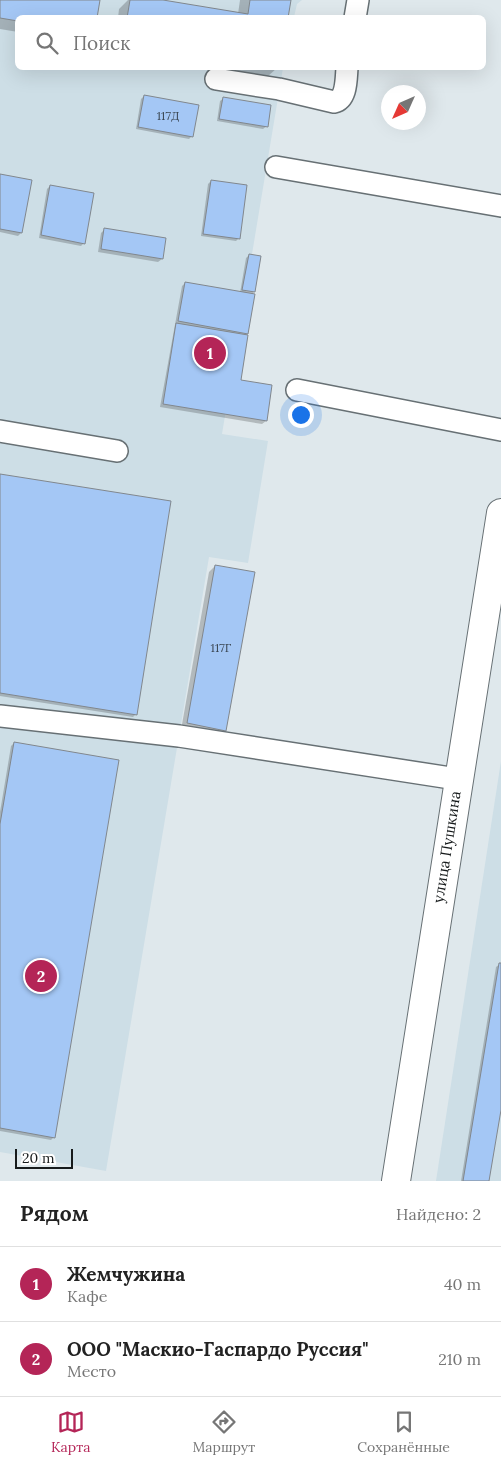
<!DOCTYPE html>
<html lang="ru">
<meta charset="utf-8">
<style>
body{margin:0;font-family:Lora,serif;background:#f2f2f2;color:#222}
.compass{position:absolute;left:381px;top:85px;width:45px;height:45px;border-radius:50%;background:#fff;box-shadow:0 5px 20px #0002;rotate:225deg}
.scale{position:absolute;left:15px;bottom:12px;width:58px;box-sizing:border-box;padding-left:5px;border:2px solid #171b1c;border-top:0;font-size:14px;line-height:18px;white-space:nowrap;color:#171b1c;-webkit-text-stroke:4px #fff;paint-order:stroke}
.you{position:absolute;left:300px;top:414px;width:18px;height:18px;margin:-12px;border:4px solid #fff;border-radius:50%;background:#1a73e8;box-shadow:0 0 0 8px #1a73e833}
.badge{display:grid;place-items:center;width:32px;height:32px;border-radius:50%;background:#b42557;color:#fff;font-size:16px;font-weight:700}
.pin{position:absolute;translate:-50% -50%;border:2px solid #fff;box-shadow:0 1px 5px #0006}
.list{margin:0;padding:0;list-style:none}
h2{display:flex;justify-content:space-between;align-items:center;height:65px;margin:0;padding:0 20px;font-size:21px}
h2 small{font-size:16px;font-weight:400;color:#767676}
.list li{display:grid;grid-template-columns:32px 1fr auto;gap:15px;align-items:center;box-sizing:border-box;height:75px;padding:0 20px;border-top:1px solid #e0e0e0}
.list b{display:block;font-size:19px;white-space:nowrap}
.list p{margin:0;font-size:16px;white-space:nowrap;color:#767676}
.list em{font-size:16px;font-style:normal;color:#767676}
.icon{flex:none;width:28px;height:28px;fill:none;stroke:currentColor;stroke-width:2;stroke-linecap:round;stroke-linejoin:round}
.map{position:relative;flex:none;width:501px;height:1181px;overflow:hidden}
.search{position:absolute;background:#fff;box-shadow:0 5px 20px #0002;left:15px;right:15px;top:15px;height:55px;display:flex;align-items:center;gap:12px;box-sizing:border-box;padding:0 18px;border-radius:8px;color:#767676;font-size:19px}
.sheet{height:215px;background:#fff}
nav{display:flex;justify-content:space-around;align-items:center;box-sizing:border-box;height:70px;border-top:1px solid #e0e0e0;background:#fff;font-size:14px;color:#767676}
nav a{display:grid;justify-items:center;gap:2px}
nav .on{color:#b42557}
.map>svg:first-child{display:block}
</style>
<div class="map">
<svg width="501" height="1181" viewBox="0 0 501 1181">
<rect width="100%" height="100%" fill="#dfe8ec"/>
<g fill="#cddee6">
<polygon points="0,0 302,0 297,4 294,17 18,18 18,68 283,68 222,434 268,441 248,563 209,557 106,1171 0,1152"/>
<polygon points="501,761 501,1181 436,1181"/>
</g>
<g fill="#0003">
<polygon points="0,0 99,0 18,18 18,32 0,29"/>
<polygon points="128,0 155,0 238,14 240,0 289,0 287,18 118,18 119,9"/>
<polygon points="206,68 277,68 267,77"/>
<polygon points="144,96 192,136 189,139 136,129 141,99"/>
<polygon points="224,98 267,126 263,129 217,121 220,101"/>
<polygon points="0,175 21,233 18,236 0,232"/>
<polygon points="211,181 239,238 236,241 201,236 208,184"/>
<polygon points="50,186 84,243 81,246 39,238 47,189"/>
<polygon points="104,230 162,259 158,262 98,252 101,233"/>
<polygon points="249,255 254,292 251,295 254,295 239,381 266,421 262,424 160,407 182,286 185,283 240,293 246,258"/>
<polygon points="0,475 136,714 133,717 0,696"/>
<polygon points="215,566 225,730 219,737 181,730 209,572"/>
<polygon points="14,743 54,1137 51,1140 0,1131 0,812 11,746"/>
<polygon points="500,964 501,1102 488,1181 461,1181 496,967"/>
</g>
<g fill="#a4c7f5" stroke="#81878d">
<polygon points="0,0 100,0 97,18 18,18 18,21 0,18"/>
<polygon points="130,0 163,0 248,14 250,0 291,0 288,18 127,18"/>
<polygon points="144,95 199,105 193,137 138,127"/>
<polygon points="223,97 271,105 268,127 219,119"/>
<polygon points="0,174 32,180 22,233 0,229"/>
<polygon points="211,180 247,185 240,239 203,234"/>
<polygon points="50,185 94,193 85,244 41,235"/>
<polygon points="104,228 166,238 163,259 101,249"/>
<polygon points="249,254 261,256 255,292 242,290"/>
<polygon points="185,282 255,294 248,334 178,321"/>
<polygon points="176,323 248,335 241,380 272,385 267,421 163,404"/>
<polygon points="0,474 171,501 137,715 0,693"/>
<polygon points="215,565 255,572 226,731 187,723"/>
<polygon points="14,742 119,760 55,1138 0,1128 0,824"/>
<polygon points="499,963 501,963 501,1110 489,1181 463,1181"/>
</g>
<g fill="none" stroke-linecap="round" stroke-linejoin="round">
<defs>
<g id="minor">
<polyline points="355,18 358,0"/>
<path d="M216,79l63,10 55,13c13,-3 12,-23 13,-34"/>
<polyline points="276,167 501,206"/>
<polyline points="297,390 501,430"/>
<polyline points="0,431 117,451"/>
<polyline points="0,716 179,736 457,779"/>
</g>
<polyline id="major" points="396,1181 501,513"/>
</defs>
<use href="#minor" stroke="#677074" stroke-width="24"/>
<use href="#major" stroke="#677074" stroke-width="30"/>
<use href="#minor" stroke="#fff" stroke-width="21"/>
<use href="#major" stroke="#fff" stroke-width="28"/>
</g>
<g text-anchor="middle" stroke-width="4" stroke-linejoin="round" paint-order="stroke">
<g font-size="12" fill="#3a4652">
<text x="168" y="120">117Д</text>
<text x="221" y="652">117Г</text>
</g>
<g font-size="15" fill="#171b1c" stroke="#fff">
<text transform="translate(447 847) rotate(-81)" y="5">улица Пушкина</text>
</g>
</g>
</svg>
<svg class="compass" viewBox="-18 -18 36 36"><path d="M0-13l5 13h-10z" fill="#e53935"/><path d="M0 13l5-13h-10z" fill="#767676"/></svg>
<div class="scale">20 m</div>
<div class="you"></div>
<div class="pin badge" style="left:210px;top:353px">1</div>
<div class="pin badge" style="left:41px;top:976px">2</div>
<div class="search"><svg class="icon" aria-label="search" viewBox="0 0 24 24"><circle cx="10" cy="10" r="6"/><path d="M15 15l6 6"/></svg>Поиск</div>
</div>
<section class="sheet">
<h2>Рядом<small>Найдено: 2</small></h2>
<ul class="list">
<li><span class="badge">1</span><div><b>Жемчужина</b><p>Кафе</p></div><em>40 m</em></li>
<li><span class="badge">2</span><div><b>ООО &quot;Маскио-Гаспардо Руссия&quot;</b><p>Место</p></div><em>210 m</em></li>
</ul>
</section>
<nav>
<a class="on"><svg class="icon" aria-label="map" viewBox="0 0 24 24"><path d="M3 6l6-2 6 2 6-2v14l-6 2-6-2-6 2zM9 4v14M15 6v14"/></svg>Карта</a>
<a><svg class="icon" aria-label="directions" viewBox="0 0 24 24"><path d="M12 3l9 9-9 9-9-9zM9 14v-3h6M13 9l2 2-2 2"/></svg>Маршрут</a>
<a><svg class="icon" aria-label="saved" viewBox="0 0 24 24"><path d="M7 4h10v16l-5-4-5 4z"/></svg>Сохранённые</a>
</nav>
